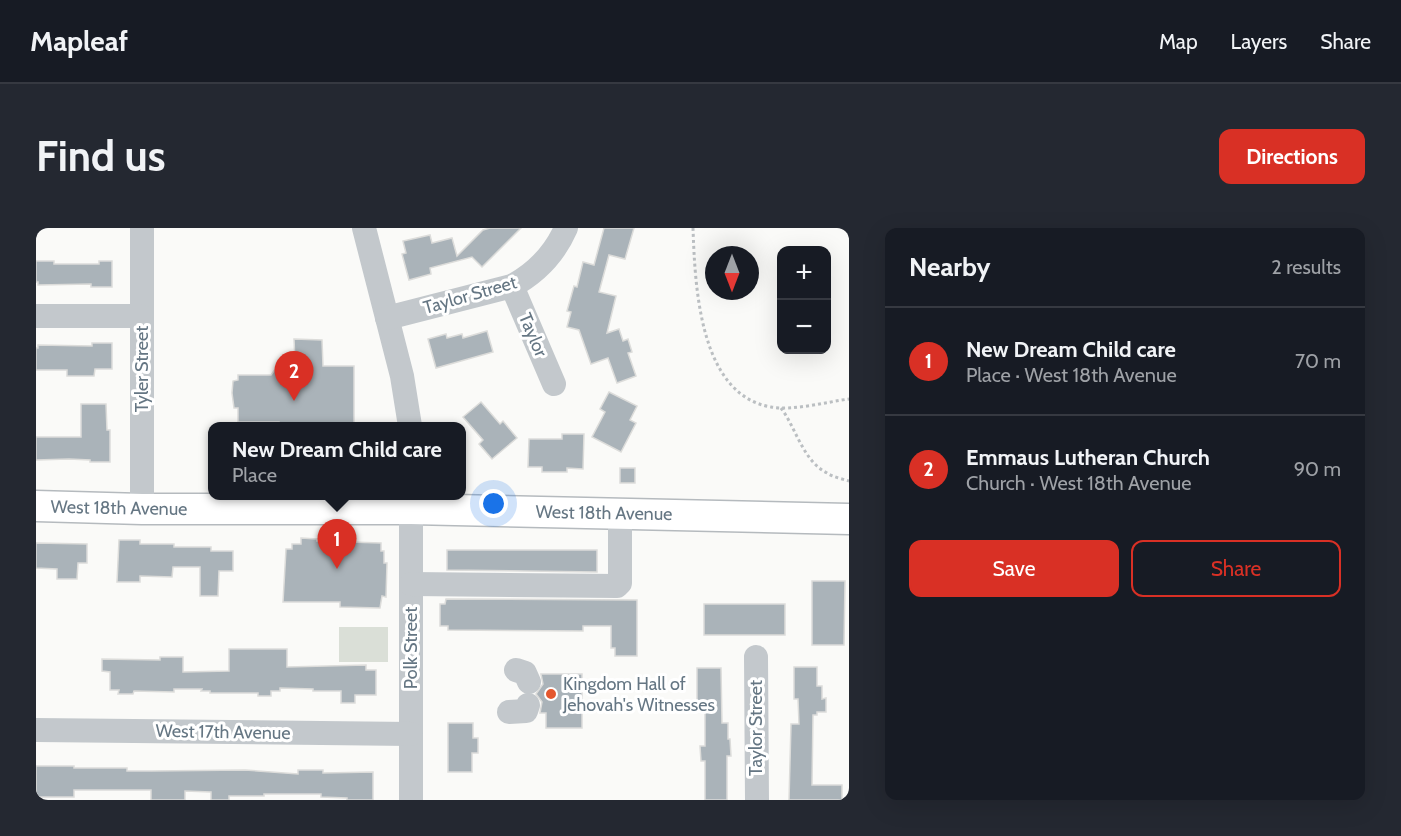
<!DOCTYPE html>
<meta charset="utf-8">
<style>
body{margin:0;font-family:Cabin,sans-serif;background:#242831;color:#f1f3f6}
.controls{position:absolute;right:18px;top:18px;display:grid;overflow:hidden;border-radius:12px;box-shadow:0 6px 24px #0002}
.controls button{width:54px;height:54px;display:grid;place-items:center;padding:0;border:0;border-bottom:2px solid #363941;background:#171b24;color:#f1f3f6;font:30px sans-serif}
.compass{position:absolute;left:669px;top:18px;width:54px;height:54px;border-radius:50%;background:#171b24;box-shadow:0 6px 24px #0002;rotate:180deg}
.you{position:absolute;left:458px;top:276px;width:21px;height:21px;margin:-15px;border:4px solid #fff;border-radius:50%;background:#1a73e8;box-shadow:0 0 0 9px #1a73e833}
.badge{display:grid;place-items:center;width:39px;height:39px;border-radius:50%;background:#d93025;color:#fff;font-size:20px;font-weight:700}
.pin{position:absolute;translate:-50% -50px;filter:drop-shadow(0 2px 3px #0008)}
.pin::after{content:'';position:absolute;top:32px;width:21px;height:18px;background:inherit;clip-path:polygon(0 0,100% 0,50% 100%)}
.popup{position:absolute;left:172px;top:194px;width:258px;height:78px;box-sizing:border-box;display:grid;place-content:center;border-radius:12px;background:#171b24;filter:drop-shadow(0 2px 4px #0005);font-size:20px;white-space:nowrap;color:#9ea1a6}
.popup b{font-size:22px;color:#f1f3f6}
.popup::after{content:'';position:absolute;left:50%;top:100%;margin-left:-12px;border:12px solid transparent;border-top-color:#171b24}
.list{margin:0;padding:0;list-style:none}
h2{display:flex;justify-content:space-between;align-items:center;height:78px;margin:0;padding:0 24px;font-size:26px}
h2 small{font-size:20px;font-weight:400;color:#9ea1a6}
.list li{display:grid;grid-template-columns:39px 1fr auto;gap:18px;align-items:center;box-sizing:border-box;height:108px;padding:0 24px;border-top:2px solid #363941}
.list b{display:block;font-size:22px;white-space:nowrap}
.list p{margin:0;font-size:20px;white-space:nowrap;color:#9ea1a6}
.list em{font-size:20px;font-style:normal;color:#9ea1a6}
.actions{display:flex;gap:12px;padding:18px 24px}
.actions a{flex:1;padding:14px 0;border:2px solid #d93025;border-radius:12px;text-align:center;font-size:21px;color:#d93025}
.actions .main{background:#d93025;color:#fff}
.map{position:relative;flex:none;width:813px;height:572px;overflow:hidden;border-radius:12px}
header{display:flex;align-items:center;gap:36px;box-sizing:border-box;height:84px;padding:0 30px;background:#171b24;border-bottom:2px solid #363941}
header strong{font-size:28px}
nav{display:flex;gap:33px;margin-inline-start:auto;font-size:21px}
.intro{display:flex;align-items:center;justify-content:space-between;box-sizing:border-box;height:144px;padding:0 36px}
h1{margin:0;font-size:42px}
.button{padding:15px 27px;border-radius:12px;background:#d93025;color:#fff;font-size:21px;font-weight:700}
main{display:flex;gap:36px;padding:0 36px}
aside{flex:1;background:#171b24;border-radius:12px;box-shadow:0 6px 24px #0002}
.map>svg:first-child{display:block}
</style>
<header>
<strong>Mapleaf</strong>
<nav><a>Map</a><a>Layers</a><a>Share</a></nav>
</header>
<div class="intro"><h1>Find us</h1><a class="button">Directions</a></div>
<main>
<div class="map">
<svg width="813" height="572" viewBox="0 0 813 572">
<rect width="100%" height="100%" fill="#fafaf8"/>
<rect fill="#dadfd7" x="303" y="399" width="49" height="35"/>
<g fill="#aab3b9" stroke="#dcdcda" stroke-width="1.5">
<polygon points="454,0 485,0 446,39 436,29 394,40 395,46 373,52 366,26 370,25 367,13 394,7 396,15 416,10 421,28 447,2"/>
<polygon points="568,0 598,0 589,31 573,27 563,64 580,68 571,105 583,101 587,113 592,111 596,124 592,125 600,148 581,155 572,130 555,136 543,102 531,99 535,84 531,83 538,58 541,59 547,34 558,37"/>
<polygon points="0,33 18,33 18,36 63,36 63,33 76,33 76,59 55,59 55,56 2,57 2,54 0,54"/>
<polygon points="451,103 457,124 400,140 392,111 410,106 411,110 426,106 427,110"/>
<polygon points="258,111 286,112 287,138 318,138 318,198 243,198 243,194 202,194 202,180 198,180 196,165 197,153 202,152 202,147 235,147 240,140 259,134"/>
<polygon points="56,115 76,115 76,141 59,141 58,148 31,148 31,142 0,142 0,120 2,120 2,117 56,118"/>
<polygon points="573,164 601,178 594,192 600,195 585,224 556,209 569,184 564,181"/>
<polygon points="445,174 464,196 467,193 481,210 456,231 443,216 447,212 427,189"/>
<polygon points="45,176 70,176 71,202 74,202 74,234 54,234 54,232 33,231 0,232 0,209 45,209"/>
<polygon points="526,206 548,206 547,241 531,240 531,244 506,244 506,239 492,239 493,211 526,211"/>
<rect x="584" y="240" width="15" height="15"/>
<polygon points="265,310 281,311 281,313 345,315 345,323 348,323 348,335 351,335 350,369 346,368 344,380 304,379 304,374 247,374 250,321 256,321 256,316 265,316"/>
<polygon points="83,312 104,312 104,316 138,316 138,319 175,319 175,323 197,323 197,343 183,343 182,368 164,368 164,339 137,339 136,349 104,348 104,354 81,354"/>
<polygon points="0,315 51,316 51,335 42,335 41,351 21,351 21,341 0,340"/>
<polygon points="411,322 561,322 561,344 411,342"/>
<polygon points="776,353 809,353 808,417 776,417"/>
<polygon points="410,371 601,372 601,428 579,428 579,420 575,420 575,398 547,398 547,403 412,402 412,398 404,398 404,376 409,376"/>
<rect x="668" y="376" width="81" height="31"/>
<polygon points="193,421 251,421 251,439 330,437 330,442 340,442 340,467 319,467 319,475 305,475 305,463 277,463 277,461 244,460 244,463 235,463 235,468 222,468 222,465 174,465 174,463 165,463 166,461 138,461 138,464 98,463 97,466 82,466 83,462 74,462 74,444 66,443 66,431 124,432 124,429 147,429 147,444 193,443"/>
<polygon points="758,439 781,439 781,458 786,458 786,471 790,470 790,484 781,484 781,487 777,487 776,557 806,557 806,572 753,572 755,496 763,496 762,471 758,471"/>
<polygon points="661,440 685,440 686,495 692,495 692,511 694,511 695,528 691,528 691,572 669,572 669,533 665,533 664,518 669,518 669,483 661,483"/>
<polygon points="505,446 546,446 546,500 510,500 510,485 504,485 506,474 500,466 507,456"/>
<polygon points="412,495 437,495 437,510 442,510 442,525 436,525 436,544 412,544"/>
<polygon points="0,538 38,538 38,540 91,540 91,543 115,543 209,542 262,546 262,542 287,542 287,545 337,544 337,572 311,572 311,570 285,569 285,566 228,566 228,568 193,568 193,572 175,572 175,564 149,563 149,572 115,572 115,562 38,562 38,569 0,569"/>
</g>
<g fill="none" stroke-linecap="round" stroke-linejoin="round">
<defs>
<polyline id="major" points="0,278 106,281 375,281 813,291"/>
</defs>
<use href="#major" stroke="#b5babe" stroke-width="33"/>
<g stroke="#bbbfc2" stroke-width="3" stroke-dasharray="3 3" stroke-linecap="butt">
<path d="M657,0c2,57 6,167 78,179 22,4 55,-5 78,-8"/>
<path d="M745,180c15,20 22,53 46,65 6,4 15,6 22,8"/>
</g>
<g stroke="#c3c8cc" stroke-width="24">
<polyline points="106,0 106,281"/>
<polyline points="328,0 366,148 374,198"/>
<polyline points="476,58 518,156"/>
<polyline points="0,88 105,88"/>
<path d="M351,90l125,-32c24,-13 43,-33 54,-58"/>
<polyline points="375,268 375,572"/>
<polyline points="375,356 581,358 584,355 584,286"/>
<polyline points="720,429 721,572"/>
<polyline points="480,442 489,445 493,454"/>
<polyline points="473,484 490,483 492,477"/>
<polyline points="0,502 375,506"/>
</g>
<use href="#major" stroke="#fff" stroke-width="30"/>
</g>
<circle fill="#e4572e" stroke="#fff" stroke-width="2" cx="515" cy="466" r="6"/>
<g text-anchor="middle" stroke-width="6" stroke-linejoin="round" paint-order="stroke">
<g font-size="18" fill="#657683" stroke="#fff">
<text transform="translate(434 67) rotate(-16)" y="6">Taylor Street</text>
<text transform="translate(497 107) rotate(67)" y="6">Taylor</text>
<text transform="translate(106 141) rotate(-90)" y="6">Tyler Street</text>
<text transform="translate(83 280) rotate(1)" y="6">West 18th Avenue</text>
<text transform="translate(568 285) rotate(1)" y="6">West 18th Avenue</text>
<text transform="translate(375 420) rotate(-90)" y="6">Polk Street</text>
<text transform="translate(720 500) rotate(-90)" y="6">Taylor Street</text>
<text transform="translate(187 504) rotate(1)" y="6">West 17th Avenue</text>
</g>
<g font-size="18" fill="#657683" stroke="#fff" text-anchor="start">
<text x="527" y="462">Kingdom Hall of<tspan x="527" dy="21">Jehovah's Witnesses</tspan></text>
</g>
</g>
</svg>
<div class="controls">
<button>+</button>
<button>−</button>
</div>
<svg class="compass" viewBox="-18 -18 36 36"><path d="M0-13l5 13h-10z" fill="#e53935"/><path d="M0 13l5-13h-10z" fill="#9ea1a6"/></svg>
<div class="you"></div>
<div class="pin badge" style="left:301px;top:341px">1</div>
<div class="popup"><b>New Dream Child care</b>Place</div>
<div class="pin badge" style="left:258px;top:173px">2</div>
</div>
<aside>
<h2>Nearby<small>2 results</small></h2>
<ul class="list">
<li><span class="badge">1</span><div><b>New Dream Child care</b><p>Place · West 18th Avenue</p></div><em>70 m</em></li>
<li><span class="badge">2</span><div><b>Emmaus Lutheran Church</b><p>Church · West 18th Avenue</p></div><em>90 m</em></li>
</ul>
<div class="actions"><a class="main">Save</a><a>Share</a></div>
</aside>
</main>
